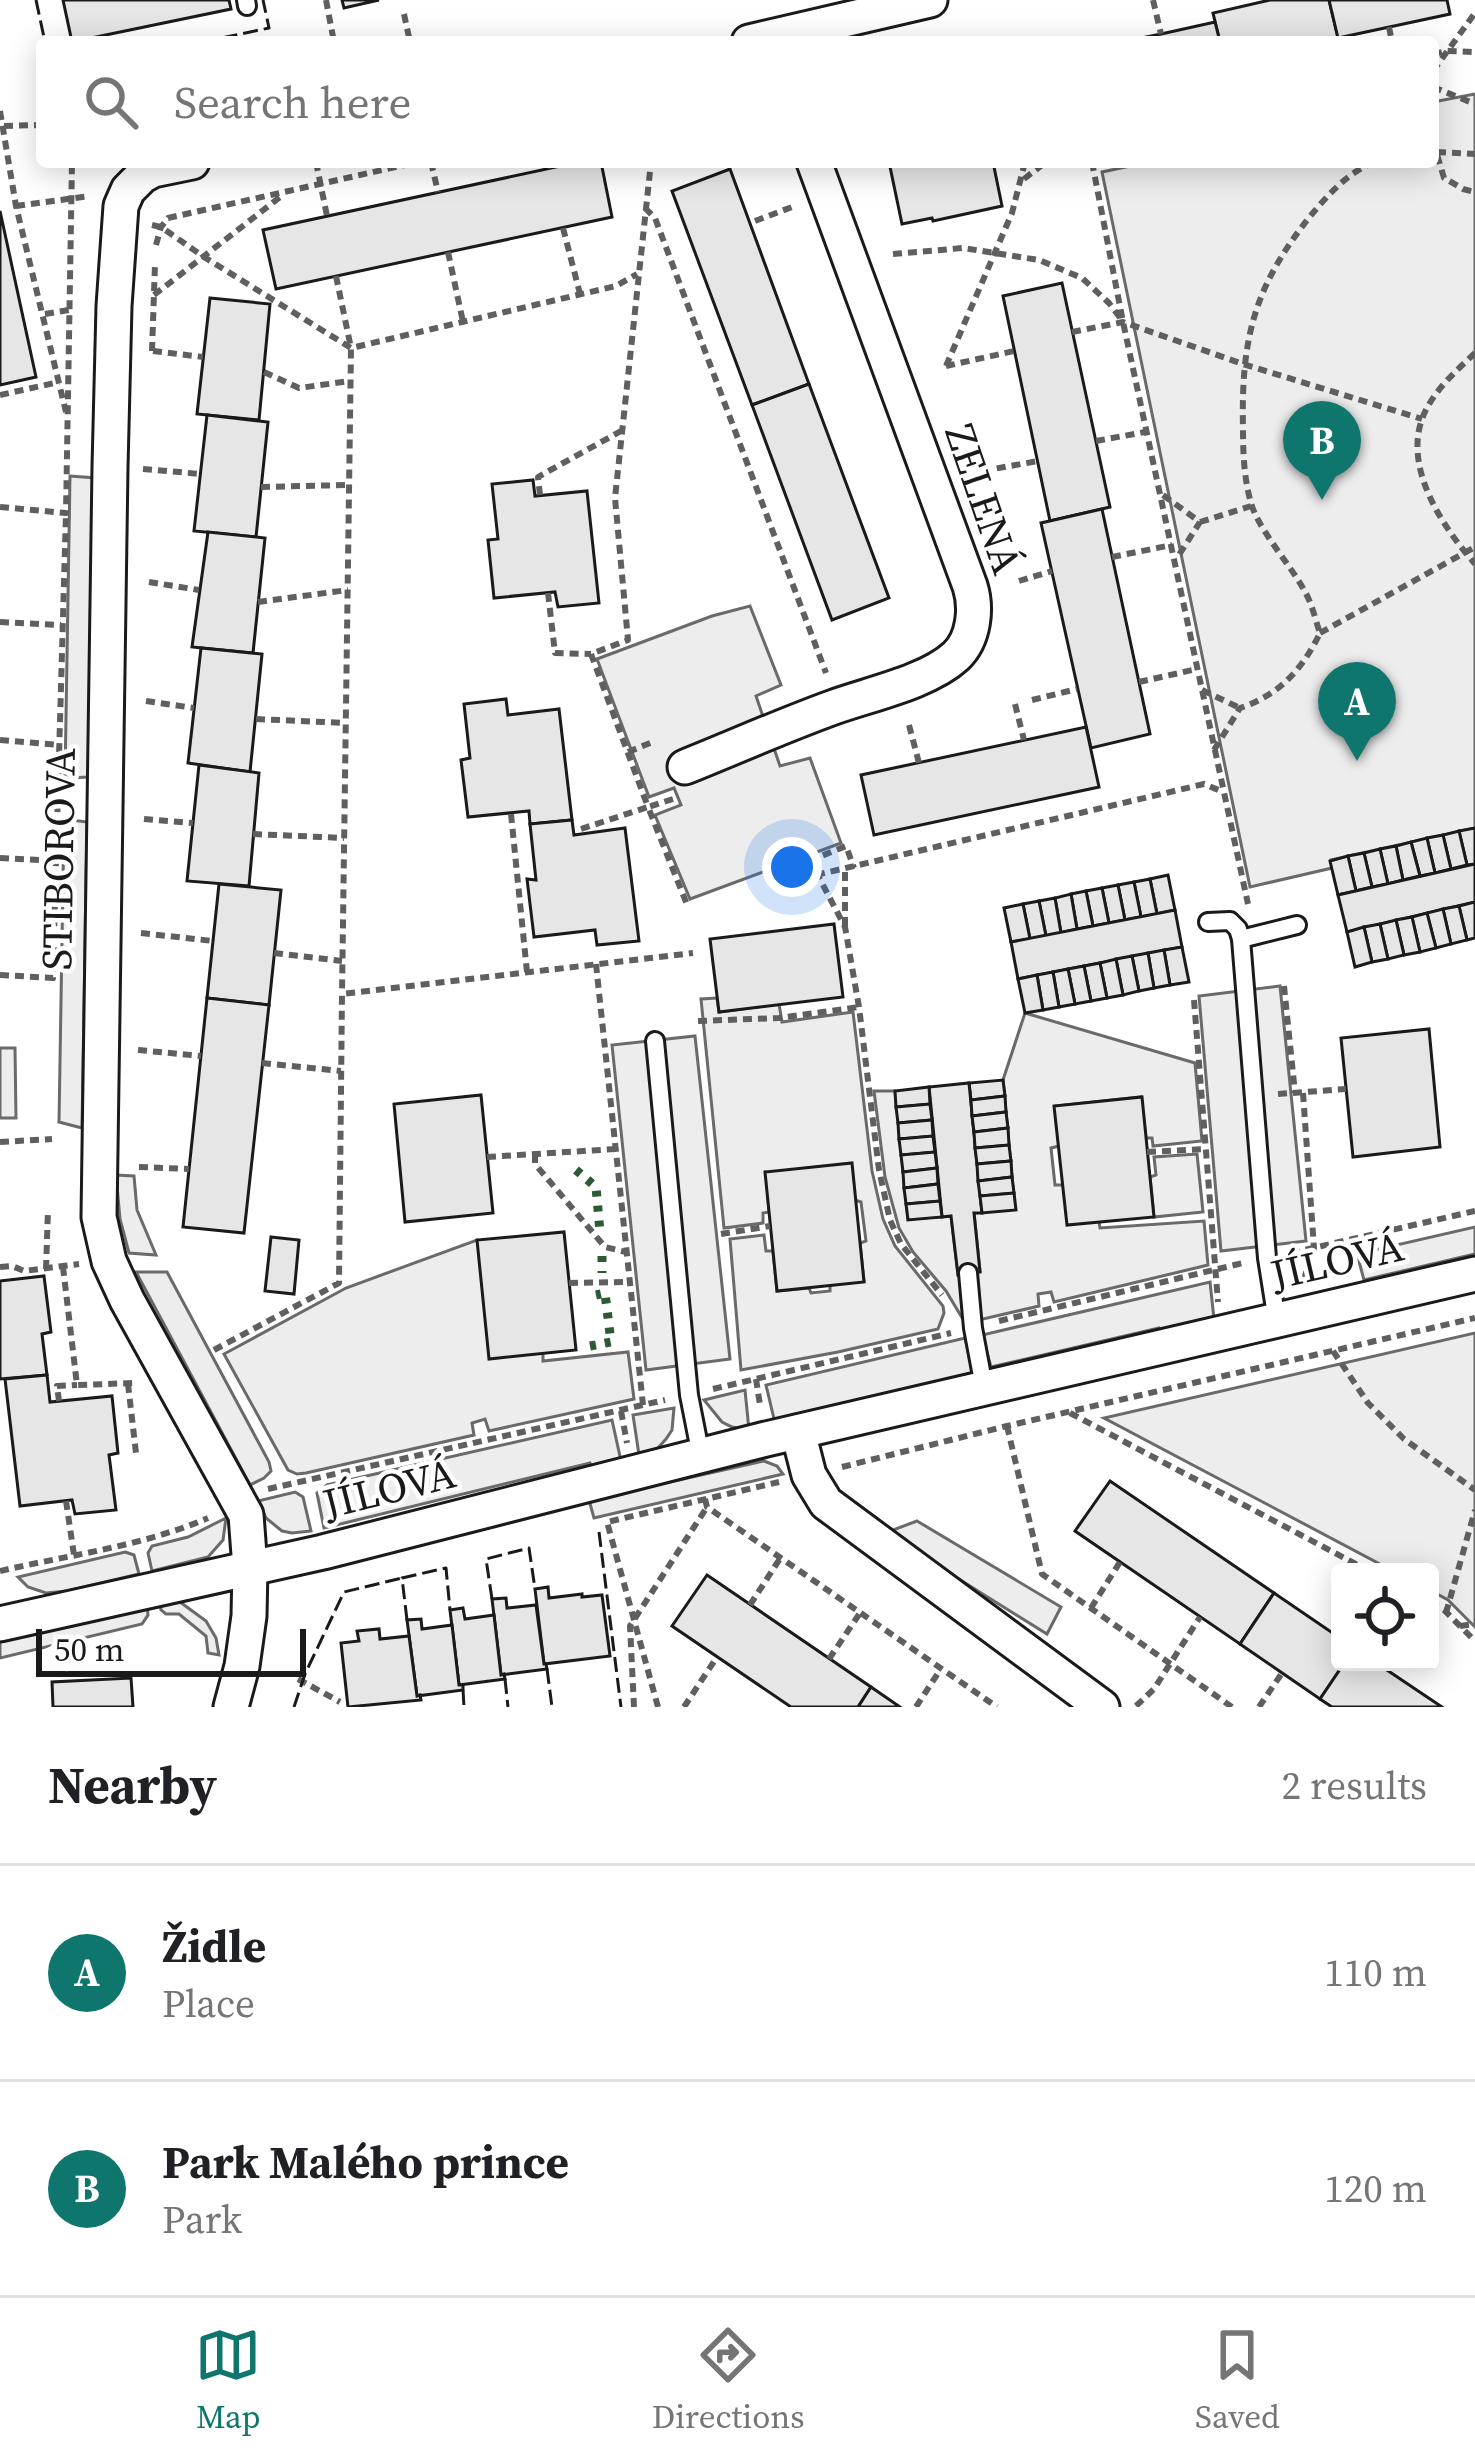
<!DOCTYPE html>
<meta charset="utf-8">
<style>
body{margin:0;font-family:"Source Serif 4",serif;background:#f2f2f2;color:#202124}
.controls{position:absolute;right:36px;bottom:36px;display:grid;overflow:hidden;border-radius:12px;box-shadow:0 6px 30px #0003}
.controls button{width:108px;height:108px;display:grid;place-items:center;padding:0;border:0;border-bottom:3px solid #e0e0e0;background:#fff;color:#202124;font:60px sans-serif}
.scale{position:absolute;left:36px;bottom:30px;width:270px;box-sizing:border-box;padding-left:12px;border:6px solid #1a1a1a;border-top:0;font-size:33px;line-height:42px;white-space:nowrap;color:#1a1a1a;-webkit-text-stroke:9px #fff;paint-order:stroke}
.you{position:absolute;left:792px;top:867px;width:42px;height:42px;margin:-30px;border:9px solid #fff;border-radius:50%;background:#1a73e8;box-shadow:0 0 0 18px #1a73e833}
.badge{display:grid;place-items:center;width:78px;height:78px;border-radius:50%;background:#0f766e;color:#fff;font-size:39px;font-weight:700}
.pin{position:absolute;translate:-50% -99px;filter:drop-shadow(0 3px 6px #0008)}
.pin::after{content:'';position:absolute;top:63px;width:42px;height:36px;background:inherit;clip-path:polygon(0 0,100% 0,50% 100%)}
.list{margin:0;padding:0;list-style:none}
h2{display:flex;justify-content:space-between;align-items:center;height:156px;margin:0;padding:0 48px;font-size:51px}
h2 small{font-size:39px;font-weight:400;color:#757577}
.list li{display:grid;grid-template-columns:78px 1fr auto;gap:36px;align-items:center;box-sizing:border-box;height:216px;padding:0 48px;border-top:3px solid #e0e0e0}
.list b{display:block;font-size:45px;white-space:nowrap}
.list p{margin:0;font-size:39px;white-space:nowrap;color:#757577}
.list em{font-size:39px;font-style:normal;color:#757577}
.icon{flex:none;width:66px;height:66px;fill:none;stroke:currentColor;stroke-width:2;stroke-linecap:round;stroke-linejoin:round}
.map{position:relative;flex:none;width:1475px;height:1707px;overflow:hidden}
.search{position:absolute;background:#fff;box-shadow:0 6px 30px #0003;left:36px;right:36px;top:36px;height:132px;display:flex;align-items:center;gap:30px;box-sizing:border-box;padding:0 42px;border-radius:12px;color:#757577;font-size:45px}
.sheet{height:588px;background:#fff}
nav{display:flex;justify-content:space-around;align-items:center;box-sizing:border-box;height:168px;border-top:3px solid #e0e0e0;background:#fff;font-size:33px;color:#757577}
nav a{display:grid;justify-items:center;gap:6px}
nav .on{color:#0f766e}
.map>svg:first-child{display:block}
</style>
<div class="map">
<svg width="1475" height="1707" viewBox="0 0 1475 1707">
<rect width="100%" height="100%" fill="#fff"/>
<g fill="#ededed" stroke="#6a6a6a" stroke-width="3">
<polygon points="1475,94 1475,828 1331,860 1332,868 1250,887 1102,172 1149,162 1433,162 1433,102"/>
<polygon points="70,476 96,478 90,777 65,778"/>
<polygon points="750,606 781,685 756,696 780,766 810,758 841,843 690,899 655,815 681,805 674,788 649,797 597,659 712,616"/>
<polygon points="64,819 87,822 82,1128 59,1122"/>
<polygon points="1280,986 1306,1241 1221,1251 1199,996"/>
<polygon points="717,998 719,1012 779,1004 782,1022 853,1012 872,1171 883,1219 895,1246 943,1306 944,1313 938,1329 838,1352 741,1370 730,1239 764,1235 766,1251 773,1251 777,1291 809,1288 811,1293 830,1291 830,1285 864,1281 860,1243 866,1241 861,1202 766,1172 769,1212 763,1213 763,1223 724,1228 701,999"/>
<polygon points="1025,1013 1195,1063 1202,1141 1153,1146 1152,1138 1146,1138 1141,1097 1055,1106 1059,1146 1051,1148 1055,1185 1063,1185 1099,1222 1100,1228 1204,1221 1208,1265 1054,1302 1051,1292 1038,1294 1039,1306 979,1320 974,1272 980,1271 974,1213 1015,1209 1003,1080"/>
<polygon points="695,1036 730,1359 646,1370 612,1045"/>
<polygon points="0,1048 15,1048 16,1118 0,1118"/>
<polygon points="874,1091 895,1091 908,1219 951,1216 958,1274 961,1274 964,1321 946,1291 913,1252 899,1228 885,1177"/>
<polygon points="1197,1154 1203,1212 1154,1217 1150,1177 1156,1175 1154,1157"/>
<polygon points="116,1175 134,1176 137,1210 156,1255 129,1253 120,1219"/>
<polygon points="1475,1227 1475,1254 1364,1280 1357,1254"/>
<polygon points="477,1240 543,1353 543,1361 628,1352 634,1399 489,1431 485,1419 472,1423 474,1435 306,1473 297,1474 288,1470 224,1354 346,1288"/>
<polygon points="136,1272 167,1272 269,1462 271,1471 264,1478 250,1485"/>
<polygon points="1210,1282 1214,1319 1161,1331 1159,1328 991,1367 982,1335"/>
<polygon points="1475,1333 1475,1627 1448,1600 1430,1590 1430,1572 1395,1572 1104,1418"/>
<polygon points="965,1338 973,1373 788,1418 775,1423 766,1385"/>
<polygon points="745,1390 749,1430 732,1427 722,1422 704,1400"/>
<polygon points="674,1408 672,1430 666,1439 657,1449 639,1455 633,1415"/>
<polygon points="612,1420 621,1461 592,1468 590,1463 324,1528 317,1493 327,1485"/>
<polygon points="764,1461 777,1466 783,1474 594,1518 589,1500"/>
<polygon points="295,1492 303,1497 311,1531 292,1533 282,1531 266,1518 258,1501"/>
<polygon points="226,1518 223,1540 208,1557 152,1571 148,1553 152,1546 188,1537"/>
<polygon points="917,1521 1061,1607 1047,1634 885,1533"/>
<polygon points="125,1552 134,1555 139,1574 67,1591 46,1593 28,1587 18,1577"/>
<polygon points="166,1601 180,1602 206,1621 216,1638 219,1655 208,1653 206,1636 179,1614 166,1614 161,1610 160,1603"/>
<polygon points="147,1605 148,1615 142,1624 0,1658 0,1641"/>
</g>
<g fill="#e6e6e6" stroke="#1a1a1a" stroke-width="3">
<polygon points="63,0 229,0 231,9 72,42"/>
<polygon points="342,0 379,0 344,8"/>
<polygon points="1270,0 1329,0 1339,42 1220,42 1213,13"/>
<polygon points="1329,0 1447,0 1450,14 1338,38"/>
<polygon points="1215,22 1220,42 1122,42 1161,34"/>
<polygon points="579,162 601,162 612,217 276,289 263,230"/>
<polygon points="889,162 993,162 1002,206 933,221 932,218 902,224"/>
<polygon points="730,169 809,384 752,405 672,191"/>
<polygon points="0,211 36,377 0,385"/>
<polygon points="1062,283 1110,507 1050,521 1003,296"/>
<polygon points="210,298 270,304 259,420 197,414"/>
<polygon points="809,384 889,598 832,620 752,405"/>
<polygon points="207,415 268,422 256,537 194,531"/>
<polygon points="533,480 535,496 587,491 599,603 558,607 555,592 494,598 488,540 498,539 492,484"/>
<polygon points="1102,509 1150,734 1091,748 1041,523"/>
<polygon points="208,532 265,538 253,653 192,647"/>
<polygon points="201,648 262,654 250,772 188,763"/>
<polygon points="506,699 508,715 559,709 572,820 530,824 529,811 468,817 461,760 470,758 464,704"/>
<polygon points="1086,727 1099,787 874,835 861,775"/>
<polygon points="199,765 259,773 249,886 187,881"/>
<polygon points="572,820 574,835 625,828 639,941 597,945 595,930 534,937 527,879 536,880 530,824"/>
<polygon points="1475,828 1475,864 1467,865 1459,831"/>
<polygon points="1459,831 1467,865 1451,869 1443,835"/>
<polygon points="1443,835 1451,869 1435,873 1427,838"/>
<polygon points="1427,838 1435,873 1420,876 1411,842"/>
<polygon points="1411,842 1420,876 1403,880 1396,846"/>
<polygon points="1396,846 1403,880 1388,884 1380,849"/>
<polygon points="1380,849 1388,884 1372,887 1364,853"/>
<polygon points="1364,853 1372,887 1356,891 1348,856"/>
<polygon points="1348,856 1356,891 1338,895 1330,861"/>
<polygon points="1475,864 1475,902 1347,932 1338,895"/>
<polygon points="1168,875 1175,910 1157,914 1150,879"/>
<polygon points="1150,879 1157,914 1141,917 1134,882"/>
<polygon points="1134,882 1141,917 1125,920 1118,885"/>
<polygon points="219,884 281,890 269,1005 207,998"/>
<polygon points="1118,885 1125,920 1109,923 1102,888"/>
<polygon points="1102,888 1109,923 1093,926 1086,891"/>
<polygon points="1086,891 1093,926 1077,929 1071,894"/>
<polygon points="1071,894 1077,929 1061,933 1055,898"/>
<polygon points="1055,898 1061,933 1046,936 1039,901"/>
<polygon points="1039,901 1046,936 1030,939 1023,904"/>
<polygon points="1475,902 1475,938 1467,940 1459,906"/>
<polygon points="1023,904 1030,939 1011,942 1004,908"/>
<polygon points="1459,906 1467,940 1451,944 1443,909"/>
<polygon points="1443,909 1451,944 1436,948 1427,913"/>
<polygon points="1175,910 1182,947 1018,979 1011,942"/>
<polygon points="1427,913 1436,948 1420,952 1412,917"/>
<polygon points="1412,917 1420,952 1404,955 1396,920"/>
<polygon points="1396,920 1404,955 1388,959 1380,924"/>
<polygon points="834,924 843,997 719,1012 710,939"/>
<polygon points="1380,924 1388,959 1372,962 1364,927"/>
<polygon points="1364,927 1372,962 1355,967 1347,932"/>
<polygon points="1182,947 1189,982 1170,985 1164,950"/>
<polygon points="1164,950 1170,985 1154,988 1148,953"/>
<polygon points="1148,953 1154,988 1139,991 1132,956"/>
<polygon points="1132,956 1139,991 1123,995 1116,959"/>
<polygon points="1116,959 1123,995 1107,998 1100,963"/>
<polygon points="1100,963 1107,998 1091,1001 1084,966"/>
<polygon points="1084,966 1091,1001 1075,1004 1068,969"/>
<polygon points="1068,969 1075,1004 1059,1007 1053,972"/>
<polygon points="1053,972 1059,1007 1043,1010 1037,975"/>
<polygon points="1037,975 1043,1010 1025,1013 1018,979"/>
<polygon points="207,998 269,1005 244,1233 183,1227"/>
<polygon points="1429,1029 1440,1147 1353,1157 1341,1038"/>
<polygon points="1003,1080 1005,1096 971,1100 969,1083"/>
<polygon points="969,1083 982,1213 974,1213 980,1272 958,1275 951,1216 942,1217 929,1087"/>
<polygon points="929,1087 930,1104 896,1107 895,1091"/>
<polygon points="481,1095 493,1213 405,1222 394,1104"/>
<polygon points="1005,1096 1006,1112 972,1116 971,1100"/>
<polygon points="1142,1097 1154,1217 1067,1225 1054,1106"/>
<polygon points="930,1104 932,1120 898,1123 896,1107"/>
<polygon points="1006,1112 1008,1128 974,1132 972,1116"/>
<polygon points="932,1120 933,1136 899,1139 898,1123"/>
<polygon points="1008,1128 1009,1145 975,1148 974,1132"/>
<polygon points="933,1136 935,1152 901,1155 899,1139"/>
<polygon points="1009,1145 1011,1161 977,1164 975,1148"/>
<polygon points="935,1152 937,1168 903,1172 901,1155"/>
<polygon points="1011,1161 1012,1177 978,1181 977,1164"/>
<polygon points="852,1163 864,1282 777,1291 765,1172"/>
<polygon points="937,1168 938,1184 904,1188 903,1172"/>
<polygon points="1012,1177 1014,1193 980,1196 978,1181"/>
<polygon points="938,1184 940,1201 906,1204 904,1188"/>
<polygon points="1014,1193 1016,1210 982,1213 980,1196"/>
<polygon points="940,1201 942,1217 908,1220 906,1204"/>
<polygon points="564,1232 576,1350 489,1359 477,1240"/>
<polygon points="271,1237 299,1240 294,1294 265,1291"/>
<polygon points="44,1276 51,1332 42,1334 47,1375 0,1379 0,1281"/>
<polygon points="47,1375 50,1402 112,1396 118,1453 109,1455 116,1510 75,1514 72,1500 20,1506 5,1379"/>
<polygon points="1110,1481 1274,1593 1240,1644 1075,1531"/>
<polygon points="707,1575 871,1687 858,1707 791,1707 672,1626"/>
<polygon points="548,1587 549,1598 582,1594 582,1597 602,1595 610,1656 544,1664 535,1589"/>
<polygon points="1274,1593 1340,1638 1340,1662 1345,1662 1320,1699 1240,1644"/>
<polygon points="506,1598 507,1608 536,1605 544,1664 546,1664 547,1669 501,1675 492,1599"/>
<polygon points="463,1608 465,1619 494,1615 501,1675 504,1674 505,1679 459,1685 450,1610"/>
<polygon points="421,1619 422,1629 452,1625 459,1685 463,1685 463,1690 417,1696 407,1620"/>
<polygon points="379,1629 380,1639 409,1636 417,1696 420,1695 421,1700 348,1707 341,1643 359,1641 357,1631"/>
<polygon points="1345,1662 1375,1662 1442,1707 1332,1707 1320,1699"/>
<polygon points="131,1678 133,1707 53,1707 52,1682"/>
<polygon points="871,1687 900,1707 858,1707"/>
</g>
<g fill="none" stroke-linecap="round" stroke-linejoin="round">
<defs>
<g id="service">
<polyline points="246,0 247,6"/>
<polyline points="1208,922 1230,921 1238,929 1241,939"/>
<polyline points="655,1041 689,1395 701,1456"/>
<polyline points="968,1273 973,1328 984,1387"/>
<polyline points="1277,1321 1267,1258 1241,939 1297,925"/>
</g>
<g id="minor">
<polyline points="749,42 930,0"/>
<polyline points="192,162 153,170 142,176 128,190 121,206 114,306 110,467 99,1217 109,1261 127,1300 246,1515 250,1568 249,1616 242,1666 231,1707"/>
<path d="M685,767c50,-20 99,-42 149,-60 36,-13 94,-25 122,-51 18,-17 21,-48 14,-70l-156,-424"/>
<polyline points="798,1432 809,1475 826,1503 1102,1707"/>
<polyline points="0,1624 323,1552 766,1439 1475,1274"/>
</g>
</defs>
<use href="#service" stroke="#1a1a1a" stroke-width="22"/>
<use href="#minor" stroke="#1a1a1a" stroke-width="39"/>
<g stroke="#5f5f5f" stroke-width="6" stroke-dasharray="9 6" stroke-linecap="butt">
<polyline points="326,0 334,42"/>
<polyline points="1153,0 1161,34"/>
<polyline points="404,14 410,42"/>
<polyline points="1389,27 1392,42"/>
<polyline points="1433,54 1447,51 1475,52"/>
<polyline points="1433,71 1475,13"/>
<polyline points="1433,87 1475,104"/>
<polyline points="0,111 16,206 66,412"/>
<polyline points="4,126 42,125"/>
<polyline points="1433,141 1444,178 1463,189 1475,192"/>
<polyline points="1437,152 1475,154"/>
<polyline points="316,162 327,216"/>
<polyline points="431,162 438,192"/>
<polyline points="549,162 551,168"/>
<polyline points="1092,162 1123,322 1248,904"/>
<polyline points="1024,179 1046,162"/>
<polyline points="16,206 90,196"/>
<polyline points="645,208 655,218 826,673"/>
<polyline points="755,221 792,207"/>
<polyline points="152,225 161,227 204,257 351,348 616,286 637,274"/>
<polyline points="563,228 580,294"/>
<polyline points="156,245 161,227 168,218 418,162"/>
<polyline points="448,252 463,322"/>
<polyline points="893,254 963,248 1039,260 1082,278 1109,303 1121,319"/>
<polyline points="336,276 351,348 342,994"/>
<polyline points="154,295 284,194"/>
<polyline points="45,314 69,310"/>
<polyline points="1072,332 1123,322 1243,364 1422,419"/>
<polyline points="152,351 155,264"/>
<polyline points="153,351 203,357"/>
<path d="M1475,353c-20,19 -43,39 -53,66 -18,51 21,108 53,145"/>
<polyline points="946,366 1012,213 1025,162"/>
<polyline points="946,366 1014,351"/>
<polyline points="264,372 299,388 350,381"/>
<polyline points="0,395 59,382"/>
<polyline points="1096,441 1145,432"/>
<polyline points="143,469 201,474"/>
<polyline points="982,471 1038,461"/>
<polyline points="261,487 348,485"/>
<polyline points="540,495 538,477 621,431"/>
<polyline points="1163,495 1200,522 1177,558"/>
<polyline points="0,507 66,513 72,162"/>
<polyline points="1200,522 1251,506"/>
<polyline points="1112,557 1172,545"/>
<polyline points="1019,581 1052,571"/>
<polyline points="149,582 199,590"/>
<polyline points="548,593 555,653 591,654"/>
<polyline points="258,602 348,590"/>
<polyline points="0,622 61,625"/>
<polyline points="1320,633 1475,547"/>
<polyline points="1139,682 1197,669"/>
<polyline points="1202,690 1240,708"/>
<polyline points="1032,700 1077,689"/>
<polyline points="146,701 194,708"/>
<polyline points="1015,704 1024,740"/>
<polyline points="256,719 346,723"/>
<polyline points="909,725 919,763"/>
<polyline points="0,740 59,745"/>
<path d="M1214,750l26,-42c39,-13 62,-38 80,-75 -5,-14 -8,-30 -16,-43 -14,-26 -46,-61 -53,-87 -7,-24 -8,-50 -8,-74 -2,-91 11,-143 69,-215 17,-20 38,-44 64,-52"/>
<polyline points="628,752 655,741"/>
<polyline points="673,799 648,807 688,907"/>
<polyline points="511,814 527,972"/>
<polyline points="144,819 193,823"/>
<polyline points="581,829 648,807 591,654 628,640 615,498 651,162"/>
<polyline points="253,834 344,838"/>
<polyline points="802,845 845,927 859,1007 879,1170 890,1220 901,1244 942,1295"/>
<polyline points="0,858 56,861 66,513"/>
<polyline points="809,861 846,846 854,868"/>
<polyline points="816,875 1204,784 1221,791"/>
<polyline points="845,926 845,869"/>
<polyline points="141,933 213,941"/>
<polyline points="274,953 342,961"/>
<polyline points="596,964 643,1405"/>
<polyline points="0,975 53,978 56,861"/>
<polyline points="1284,986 1295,1093"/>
<polyline points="1194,1000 1218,1302"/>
<polyline points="698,1021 779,1018 859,1007"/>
<polyline points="138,1050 201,1056"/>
<polyline points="262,1063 341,1071"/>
<polyline points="1303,1093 1314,1248 1304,1279"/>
<polyline points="1278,1094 1346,1089"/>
<polyline points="0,1142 52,1139"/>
<polyline points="1147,1152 1206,1149"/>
<polyline points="535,1154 535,1164 605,1247 626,1252"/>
<polyline points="487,1157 615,1149"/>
<polyline points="139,1167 189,1169"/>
<polyline points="721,1234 770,1226"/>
<polyline points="1291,1253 1475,1211"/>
<polyline points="0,1267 12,1266 24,1271 79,1264"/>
<polyline points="63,1267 77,1385 135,1383"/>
<polyline points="46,1269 48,1210"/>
<polyline points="569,1283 630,1282"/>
<polyline points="999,1321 1243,1263"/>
<polyline points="214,1350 339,1283 342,994 693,953"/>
<polyline points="1333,1351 1368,1403 1404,1439 1475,1490"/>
<polyline points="756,1379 760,1405"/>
<polyline points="128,1384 136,1453"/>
<polyline points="713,1389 951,1333"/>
<polyline points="59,1401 57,1386 77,1385"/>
<polyline points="621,1411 627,1443"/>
<polyline points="1070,1413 1371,1572"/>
<polyline points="1007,1426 1042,1574 1232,1707"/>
<polyline points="842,1467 1007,1426 1475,1318"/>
<polyline points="268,1489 665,1400"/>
<polyline points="705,1499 707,1507 997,1707"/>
<polyline points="66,1501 74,1555"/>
<path d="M0,1571c69,-16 143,-25 208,-53"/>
<polyline points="1430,1603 1444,1610 1475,1641"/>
<polyline points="750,1605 781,1557"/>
<polyline points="1091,1608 1120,1562"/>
<polyline points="1446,1613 1475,1510"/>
<polyline points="1460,1626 1475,1624"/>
<polyline points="829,1659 860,1613"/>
<polyline points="298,1679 340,1702"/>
<polyline points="1136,1706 1154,1689 1200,1617"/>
<polyline points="634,1707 630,1626 707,1507"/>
<polyline points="658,1707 607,1522 779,1482"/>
<polyline points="684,1707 717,1657"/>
<polyline points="916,1707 940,1670"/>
<polyline points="1259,1707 1282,1673"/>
</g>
<use href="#service" stroke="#fff" stroke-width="16"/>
<use href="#minor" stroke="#fff" stroke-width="33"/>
<g stroke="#2b5a34" stroke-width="9" stroke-dasharray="6 9" stroke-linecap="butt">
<polyline points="576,1170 596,1187 600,1232"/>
<polyline points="602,1256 602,1273"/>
<polyline points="590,1346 611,1342 605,1293 596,1295"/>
</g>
<g stroke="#1a1a1a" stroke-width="3" stroke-dasharray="15 6" stroke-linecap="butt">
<polyline points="36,0 45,42"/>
<polyline points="202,42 269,28 263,0"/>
<polyline points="599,1532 621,1707"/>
<polyline points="492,1599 486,1559 529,1548 535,1589"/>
<polyline points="407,1620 402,1578 446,1568 450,1610"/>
<polyline points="547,1669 552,1707"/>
<polyline points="505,1679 508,1707"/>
<polyline points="463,1690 464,1707"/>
<polyline points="294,1707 305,1674 344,1592 402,1578"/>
</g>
</g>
<g text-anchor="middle" stroke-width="9" stroke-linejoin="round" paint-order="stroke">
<g font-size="42" fill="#1a1a1a" stroke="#fff">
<text transform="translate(984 499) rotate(71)" y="15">ZELENÁ</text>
<text transform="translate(58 859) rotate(-89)" y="15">STIBOROVA</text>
<text transform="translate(1337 1260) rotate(-13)" y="15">JÍLOVÁ</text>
<text transform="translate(389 1488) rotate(-14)" y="15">JÍLOVÁ</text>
</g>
</g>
</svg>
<div class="controls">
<button><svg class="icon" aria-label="locate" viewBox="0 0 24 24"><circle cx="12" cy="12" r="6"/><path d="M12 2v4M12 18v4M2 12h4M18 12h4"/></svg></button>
</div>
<div class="scale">50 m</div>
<div class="you"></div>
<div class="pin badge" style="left:1357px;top:761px">A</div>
<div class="pin badge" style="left:1322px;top:500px">B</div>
<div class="search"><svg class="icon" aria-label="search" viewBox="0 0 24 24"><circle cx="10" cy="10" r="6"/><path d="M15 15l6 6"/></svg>Search here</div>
</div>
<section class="sheet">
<h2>Nearby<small>2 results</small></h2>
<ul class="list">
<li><span class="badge">A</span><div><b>Židle</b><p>Place</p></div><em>110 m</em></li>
<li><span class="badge">B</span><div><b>Park Malého prince</b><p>Park</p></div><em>120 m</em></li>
</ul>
</section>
<nav>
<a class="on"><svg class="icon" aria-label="map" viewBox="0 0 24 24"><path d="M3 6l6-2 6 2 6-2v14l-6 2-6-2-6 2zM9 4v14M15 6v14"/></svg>Map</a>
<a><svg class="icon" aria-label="directions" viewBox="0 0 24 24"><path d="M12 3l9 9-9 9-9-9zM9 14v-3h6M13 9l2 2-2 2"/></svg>Directions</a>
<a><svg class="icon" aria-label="saved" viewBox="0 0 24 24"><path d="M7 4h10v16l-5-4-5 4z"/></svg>Saved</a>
</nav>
